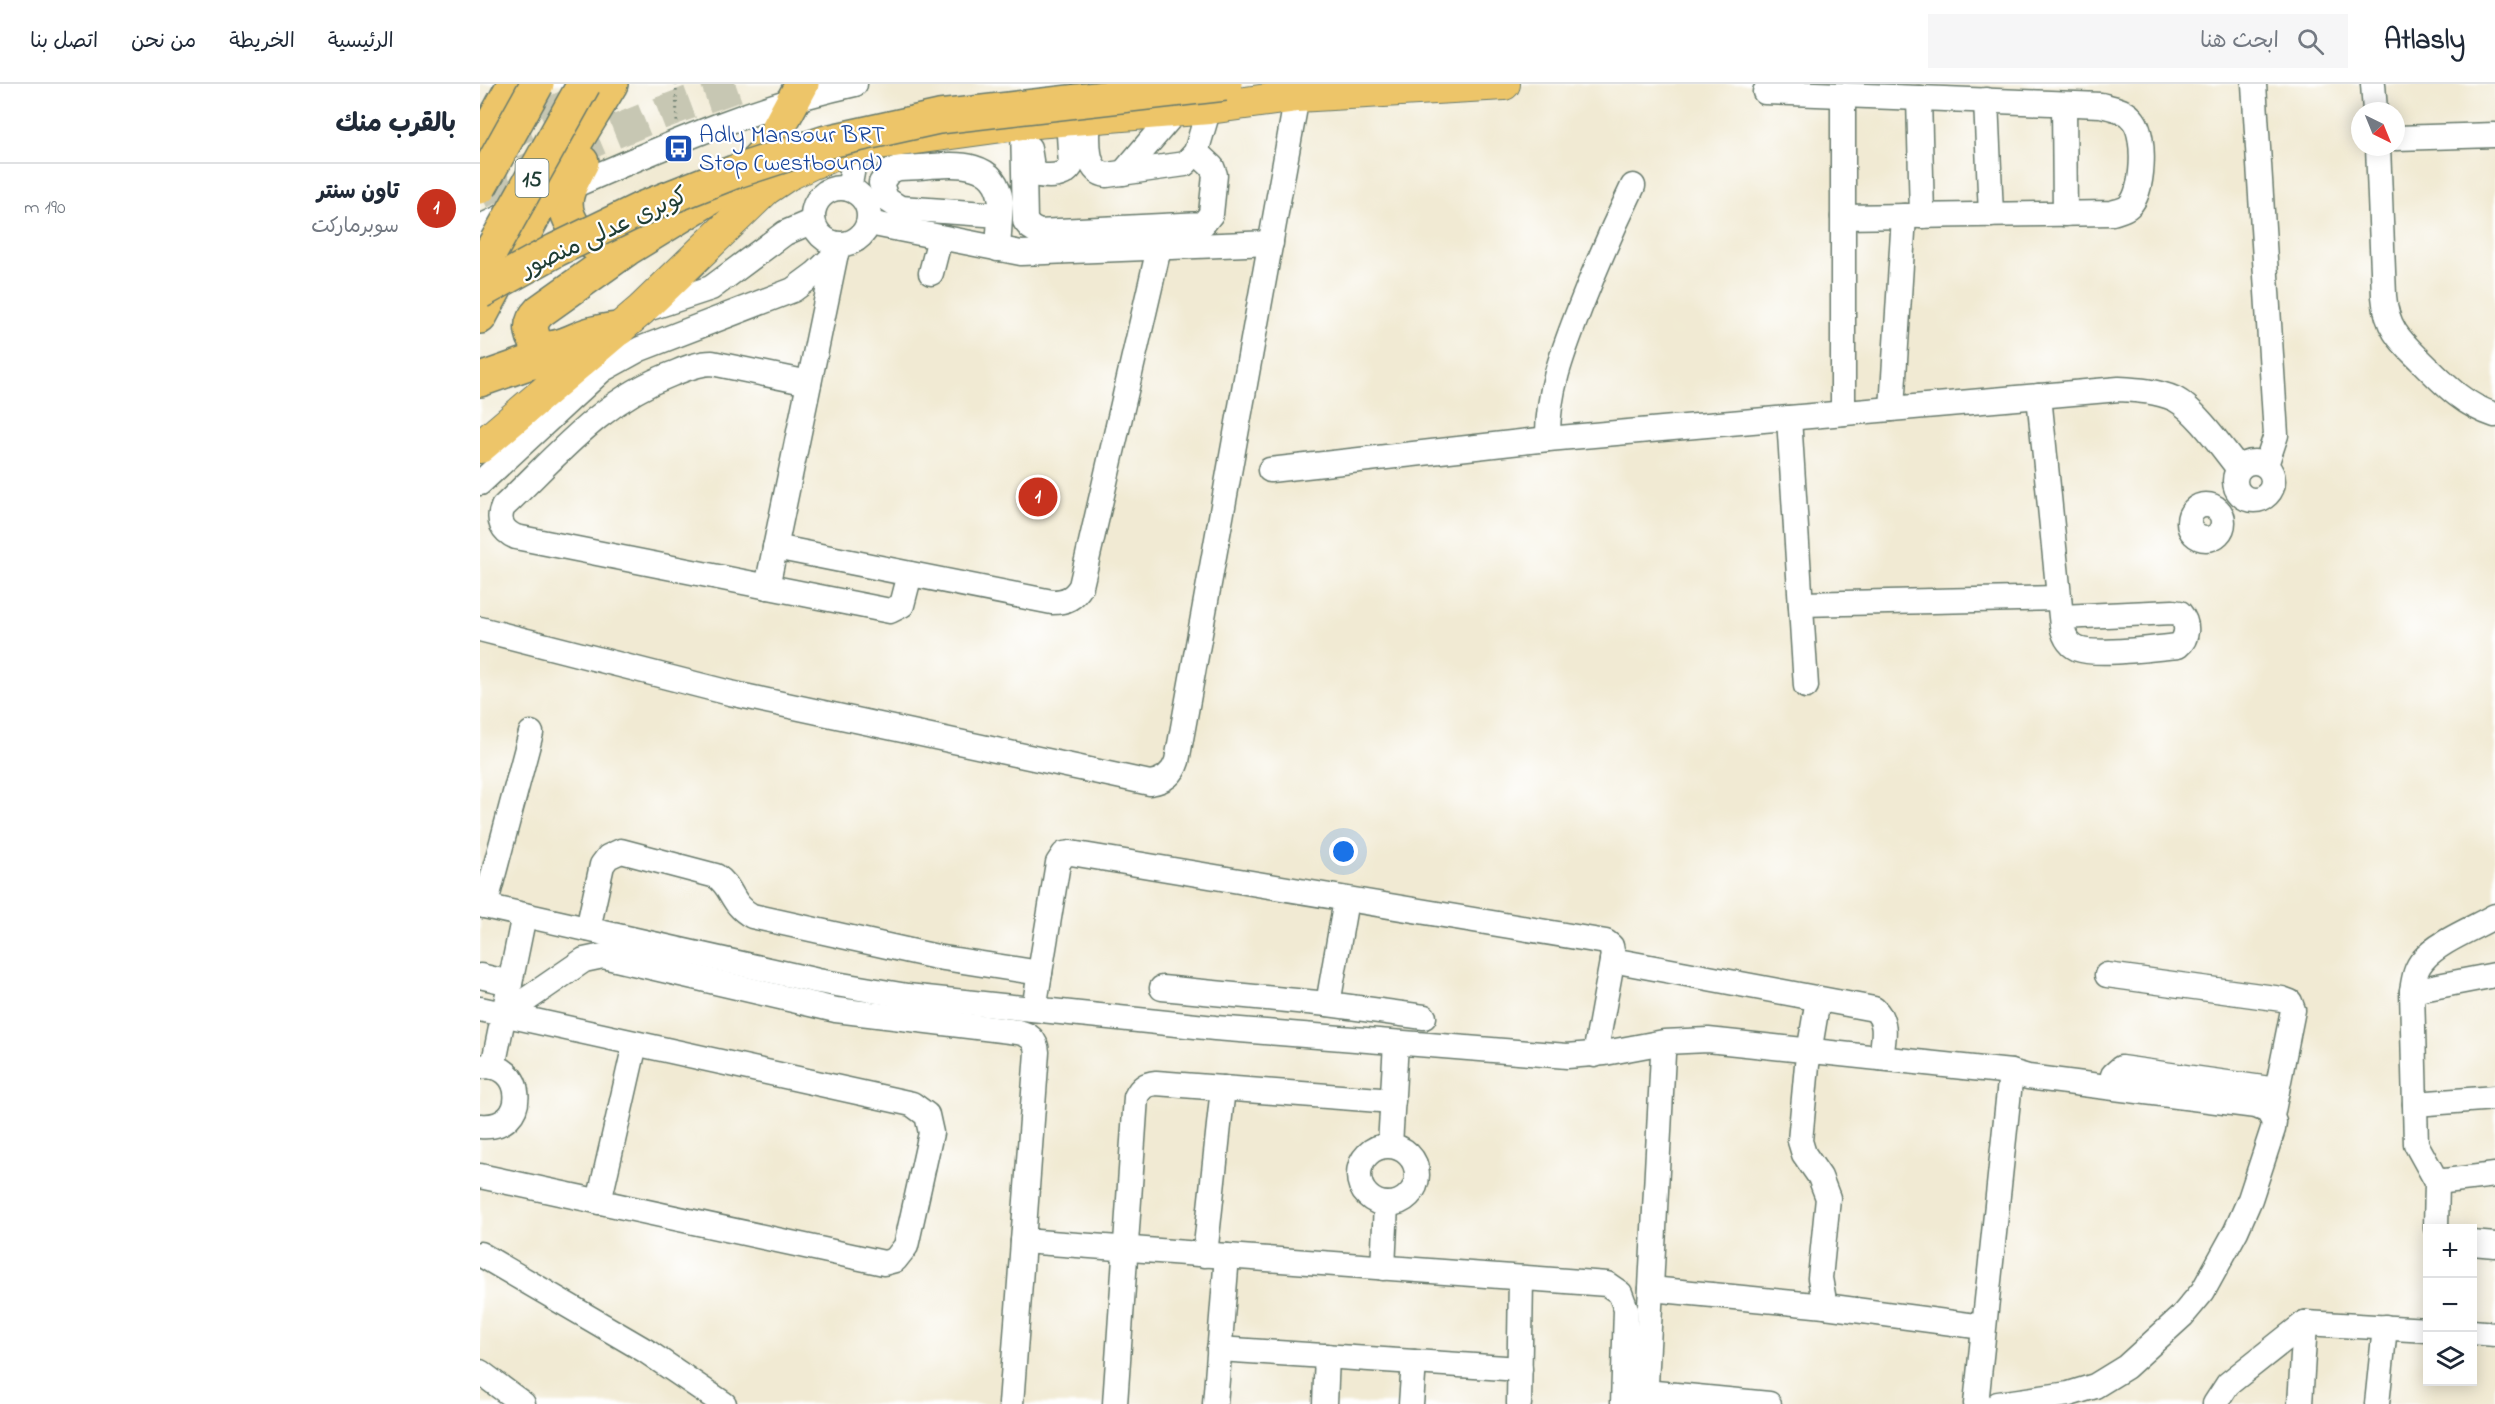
<!DOCTYPE html>
<html lang="ar">
<meta charset="utf-8">
<style>
body{margin:0;font-family:"Indie Flower","Playpen Sans Arabic",sans-serif;background:#f6f6f7;color:#1f2937;direction:rtl}
.controls{position:absolute;right:18px;bottom:18px;display:grid;overflow:hidden;border-radius:0px;box-shadow:0 3px 15px #0003}
.controls button{width:54px;height:54px;display:grid;place-items:center;padding:0;border:0;border-bottom:2px solid #e0e1e3;background:#fff;color:#1f2937;font:30px sans-serif}
.compass{position:absolute;left:1871px;top:18px;width:54px;height:54px;border-radius:50%;background:#fff;box-shadow:0 3px 15px #0003;rotate:137deg}
.you{position:absolute;left:864px;top:768px;width:21px;height:21px;margin:-15px;border:4px solid #fff;border-radius:50%;background:#1a73e8;box-shadow:0 0 0 9px #1a73e833}
.badge{display:grid;place-items:center;width:39px;height:39px;border-radius:50%;background:#c8321e;color:#fff;font-size:20px;font-weight:700}
.pin{position:absolute;translate:-50% -50%;border:3px solid #fff;box-shadow:0 2px 6px #0006}
.list{margin:0;padding:0;list-style:none}
h2{display:flex;justify-content:space-between;align-items:center;height:78px;margin:0;padding:0 24px;font-size:26px}
h2 small{font-size:20px;font-weight:400;color:#747a83}
.list li{display:grid;grid-template-columns:39px 1fr auto;gap:18px;align-items:center;box-sizing:border-box;height:90px;padding:0 24px;border-top:2px solid #e0e1e3}
.list b{display:block;font-size:22px;white-space:nowrap}
.list p{margin:0;font-size:20px;white-space:nowrap;color:#747a83}
.list em{font-size:20px;font-style:normal;color:#747a83}
.icon{flex:none;width:33px;height:33px;fill:none;stroke:currentColor;stroke-width:2;stroke-linecap:round;stroke-linejoin:round}
.map{position:relative;flex:none;width:2015px;height:1320px;overflow:hidden;direction:ltr}
header{display:flex;align-items:center;gap:36px;box-sizing:border-box;height:84px;padding:0 30px;background:#fff;border-bottom:2px solid #e0e1e3}
header strong{font-size:28px}
nav{display:flex;gap:33px;margin-inline-start:auto;font-size:21px}
.search{width:420px;height:54px;background:#f6f6f7;display:flex;align-items:center;gap:15px;box-sizing:border-box;padding:0 21px;border-radius:0px;color:#747a83;font-size:22px}
main{display:flex}
aside{flex:1;background:#fff}
.map>svg:first-child{display:block}
</style>
<header>
<strong>Atlasly</strong>
<div class="search"><svg class="icon" aria-label="search" viewBox="0 0 24 24"><circle cx="10" cy="10" r="6"/><path d="M15 15l6 6"/></svg>ابحث هنا</div>
<nav><a>الرئيسية</a><a>الخريطة</a><a>من نحن</a><a>اتصل بنا</a></nav>
</header>
<main>
<div class="map">
<svg width="2015" height="1320" viewBox="0 0 2015 1320">
<rect width="100%" height="100%" fill="#fff"/>
<filter id="ink" filterUnits="userSpaceOnUse"><feTurbulence type="fractalNoise" baseFrequency=".0167" numOctaves="2"/><feDisplacementMap in="SourceGraphic" scale="12" xChannelSelector="R" yChannelSelector="G"/><feConvolveMatrix kernelMatrix="1 2 1 2 8 2 1 2 1" color-interpolation-filters="sRGB"/></filter>
<filter id="wash" filterUnits="userSpaceOnUse"><feTurbulence type="fractalNoise" baseFrequency=".008" numOctaves="4" result="noise"/><feDisplacementMap in="SourceGraphic" scale="24" xChannelSelector="R" yChannelSelector="G"/><feGaussianBlur stdDeviation="1.35" result="paint"/><feColorMatrix in="noise" values="0 0 0 0 0 0 0 0 0 0 0 0 0 0 0 0 0 1.4 0 .05"/><feComposite in="paint" operator="in"/></filter>
<g filter="url(#wash)">
<rect width="100%" height="100%" fill="#f1ead3"/>
</g>
<g filter="url(#ink)">
<g fill="none" stroke-linecap="round" stroke-linejoin="round">
<g stroke="#c7c7b3" stroke-width="33" stroke-dasharray="33 16" stroke-linecap="butt">
<polyline points="17,54 109,12"/>
<path d="M0,109c85,-42 171,-78 261,-109"/>
</g>
<defs>
<g id="minor">
<polyline points="1774,0 1796,351 1786,381"/>
<polyline points="1893,0 1895,27"/>
<path d="M1285,8l336,13c12,3 26,5 33,16 12,16 10,71 -5,85 -4,4 -11,5 -17,7l-269,4"/>
<polyline points="1363,11 1363,329"/>
<polyline points="1439,14 1442,132"/>
<polyline points="1506,16 1511,131"/>
<polyline points="1584,20 1585,130"/>
<path d="M608,34c1,18 -5,54 19,57l78,-11 11,-12 13,-44"/>
<polyline points="543,39 545,137 550,143 558,148 723,140 731,130 735,91 732,83 716,68"/>
<polyline points="1916,54 2015,51"/>
<path d="M1898,63l6,149c1,13 4,25 11,36 7,11 16,19 25,28 23,23 43,45 75,55"/>
<path d="M549,64l3,19 6,8c12,2 26,2 33,-9l-3,-47"/>
<polyline points="643,89 696,27"/>
<circle cx="361" cy="132" r="28"/>
<polyline points="369,105 377,62"/>
<path d="M84,106c95,-41 189,-84 291,-106"/>
<polyline points="389,139 541,169 791,159"/>
<polyline points="0,143 39,125"/>
<path d="M518,165l3,-47c-6,-53 -66,-33 -103,-34l-9,4 -8,11 5,16 14,9 100,7"/>
<polyline points="451,189 460,154"/>
<polyline points="164,226 231,204 305,149 333,137"/>
<path d="M329,299l-97,-20c-14,0 -27,6 -40,11 -70,26 -115,82 -169,133 -6,13 -1,24 13,30l374,74 12,-6 8,-31"/>
<path d="M1559,312l22,221c1,13 4,26 17,32 18,7 78,-1 100,-3 10,-8 11,-22 2,-33l-7,-1 -112,5"/>
<polyline points="1412,325 1424,132"/>
<polyline points="1309,334 1326,602"/>
<path d="M1068,355c-1,-49 16,-90 33,-134 16,-41 33,-80 52,-119"/>
<circle cx="1774" cy="397" r="19"/>
<path d="M790,386l278,-31 571,-50c19,1 38,2 56,10 21,11 48,50 64,70"/>
<polyline points="0,399 122,286 160,265 313,206 336,189 356,170"/>
<circle cx="1726" cy="438" r="17"/>
<path d="M295,463l277,55c14,0 22,-4 29,-16l78,-338"/>
<polyline points="287,503 356,169"/>
<polyline points="1321,520 1579,514"/>
<path d="M0,545l250,64 420,90c14,-2 23,-9 27,-22l120,-665"/>
<polyline points="0,821 338,897 427,912 735,944 1087,972 1125,969 1184,958 1228,956 1531,988 1548,993 1776,1022 1788,1027 1794,1038 1793,1045 1770,1115 1756,1147 1723,1207 1702,1232 1646,1283 1615,1302 1589,1310 1518,1320"/>
<polyline points="5,822 51,649"/>
<path d="M108,845l14,-64 6,-8 13,-6 95,25c17,11 14,28 36,40l185,41 103,16"/>
<path d="M1132,876l262,49c15,13 9,31 7,49"/>
<polyline points="1627,891 1802,915 1810,918 1813,926 1792,1032"/>
<polyline points="0,892 30,899"/>
<polyline points="682,904 848,920 944,933"/>
<polyline points="1932,907 2015,891"/>
<polyline points="1338,915 1327,981 1320,1057 1324,1070 1340,1093 1348,1114 1340,1194 1345,1222"/>
<polyline points="848,920 866,816"/>
<polyline points="0,925 432,1020 447,1031 451,1049 426,1162 415,1176 404,1179 0,1092"/>
<polyline points="554,925 578,779 584,770 591,769 1126,858 1131,862 1133,872 1115,971"/>
<path d="M24,931l80,-55 19,-4 233,54 182,22c11,2 18,8 19,20l-26,352"/>
<path d="M0,983c45,-9 52,64 0,59"/>
<polyline points="13,983 44,831"/>
<polyline points="1631,1003 1633,991 1641,984 1797,1006"/>
<polyline points="1935,1020 2015,1014"/>
<polyline points="910,1061 916,959"/>
<circle cx="908" cy="1091" r="29"/>
<polyline points="1957,1098 2015,1091"/>
<polyline points="119,1118 155,960"/>
<path d="M1956,1144l1,-46 -21,-38 -4,-153c2,-12 3,-22 11,-31 15,-18 51,-32 72,-44"/>
<polyline points="543,1157 1127,1200 1140,1209 1146,1225 1143,1320"/>
<polyline points="1992,1159 2015,1161"/>
<polyline points="0,1170 166,1267 244,1320"/>
<polyline points="725,1171 743,1004"/>
<polyline points="903,1184 906,1120"/>
<polyline points="1171,1205 1345,1222 1503,1243"/>
<polyline points="1825,1239 1948,1246"/>
<polyline points="1992,1248 2015,1250"/>
<polyline points="739,1265 1040,1285"/>
<polyline points="0,1288 43,1320"/>
<polyline points="1165,1308 1289,1320"/>
<path d="M635,1320l21,-307c5,-10 10,-13 20,-14l237,18"/>
<polyline points="735,1320 747,1172"/>
<polyline points="845,1320 847,1272"/>
<polyline points="931,1320 934,1278"/>
<polyline points="1039,1320 1041,1194"/>
<polyline points="1165,1320 1183,970"/>
<polyline points="1496,1320 1531,988"/>
<polyline points="1735,1320 1748,1300 1825,1239"/>
<polyline points="1820,1320 1825,1239"/>
<polyline points="1897,1320 1905,1243"/>
</g>
<polyline id="major" points="0,363 161,226 286,105 307,91 332,79 377,62 543,39 729,24 817,12 1024,0"/>
<g id="highway">
<polyline points="0,62 34,0"/>
<path d="M102,78c-5,10 -11,20 -14,30 -9,27 16,51 39,57"/>
<polyline points="0,233 75,92 131,0"/>
<path d="M139,245c-11,1 -22,3 -32,6 -16,6 -49,27 -55,-3 -2,-9 2,-15 8,-21l87,-62 96,-59 24,-19 20,-22 35,-65"/>
<polyline points="0,296 48,279 91,270"/>
</g>
</defs>
<use href="#minor" stroke="#687a6c" stroke-width="27"/>
<use href="#major" stroke="#687a6c" stroke-width="34"/>
<use href="#highway" stroke="#687a6c" stroke-width="36"/>
<polyline stroke="#687a6c" stroke-width="3" stroke-dasharray="1.5 4.5" stroke-linecap="butt" points="196,0 197,38"/>
<use href="#minor" stroke="#fff" stroke-width="24"/>
<use href="#major" stroke="#edc569" stroke-width="32"/>
<use href="#highway" stroke="#edc569" stroke-width="33"/>
<defs>
<g id="highway-bridge">
<polyline points="0,103 57,0"/>
<polyline points="0,187 104,0"/>
<polyline points="0,208 76,166 163,124 254,88 346,58 459,33 745,0"/>
</g>
</defs>
<use href="#highway-bridge" stroke="#687a6c" stroke-width="36" stroke-linecap="butt"/>
<use href="#highway-bridge" stroke="#edc569" stroke-width="33"/>
</g>
</g>
<defs>
<symbol id="bus-square" viewBox="-11 -11 22 22"><rect x="-9" y="-9" width="18" height="18" rx="4" fill="#1a4fb4" stroke="#fff"/><path d="M-5-6H5V4H4V6H2V4H-2V6H-4V4H-5ZM-3.5-4V0h7V-4ZM-3.5 1.2v1.5H-2V1.2ZM2 1.2v1.5H3.5V1.2Z" fill="#fff"/></symbol>
</defs>
<g fill-rule="evenodd">
<use href="#bus-square" x="182" y="48" width="33" height="33"/>
</g>
<g text-anchor="middle" stroke-width="4.5" stroke-linejoin="round" paint-order="stroke">
<rect fill="#fff" stroke="#627771" stroke-width="1.5" x="35.5" y="75" width="33" height="38" rx="4.5"/>
<g font-size="22" font-weight="bold" fill="#1f3d34">
<text x="52" y="102">15</text>
</g>
<g font-size="24" fill="#164399" stroke="#fff" text-anchor="start">
<text x="219" y="58">Adly Mansour BRT<tspan x="219" dy="28">Stop (westbound)</tspan></text>
</g>
<g font-size="24" fill="#1f3d34" stroke="#fff">
<text transform="translate(124 147) rotate(-25)" y="8">كوبرى عدلى منصور</text>
</g>
</g>
</svg>
<div class="controls">
<button>+</button>
<button>−</button>
<button><svg class="icon" aria-label="layers" viewBox="0 0 24 24"><path d="M12 4l9 5-9 5-9-5zM3 14l9 5 9-5"/></svg></button>
</div>
<svg class="compass" viewBox="-18 -18 36 36"><path d="M0-13l5 13h-10z" fill="#e53935"/><path d="M0 13l5-13h-10z" fill="#747a83"/></svg>
<div class="you"></div>
<div class="pin badge" style="left:558px;top:413px">1</div>
</div>
<aside>
<h2>بالقرب منك<small></small></h2>
<ul class="list">
<li><span class="badge">1</span><div><b>تاون سنتر</b><p>سوبرماركت</p></div><em>190 m</em></li>
</ul>
</aside>
</main>
